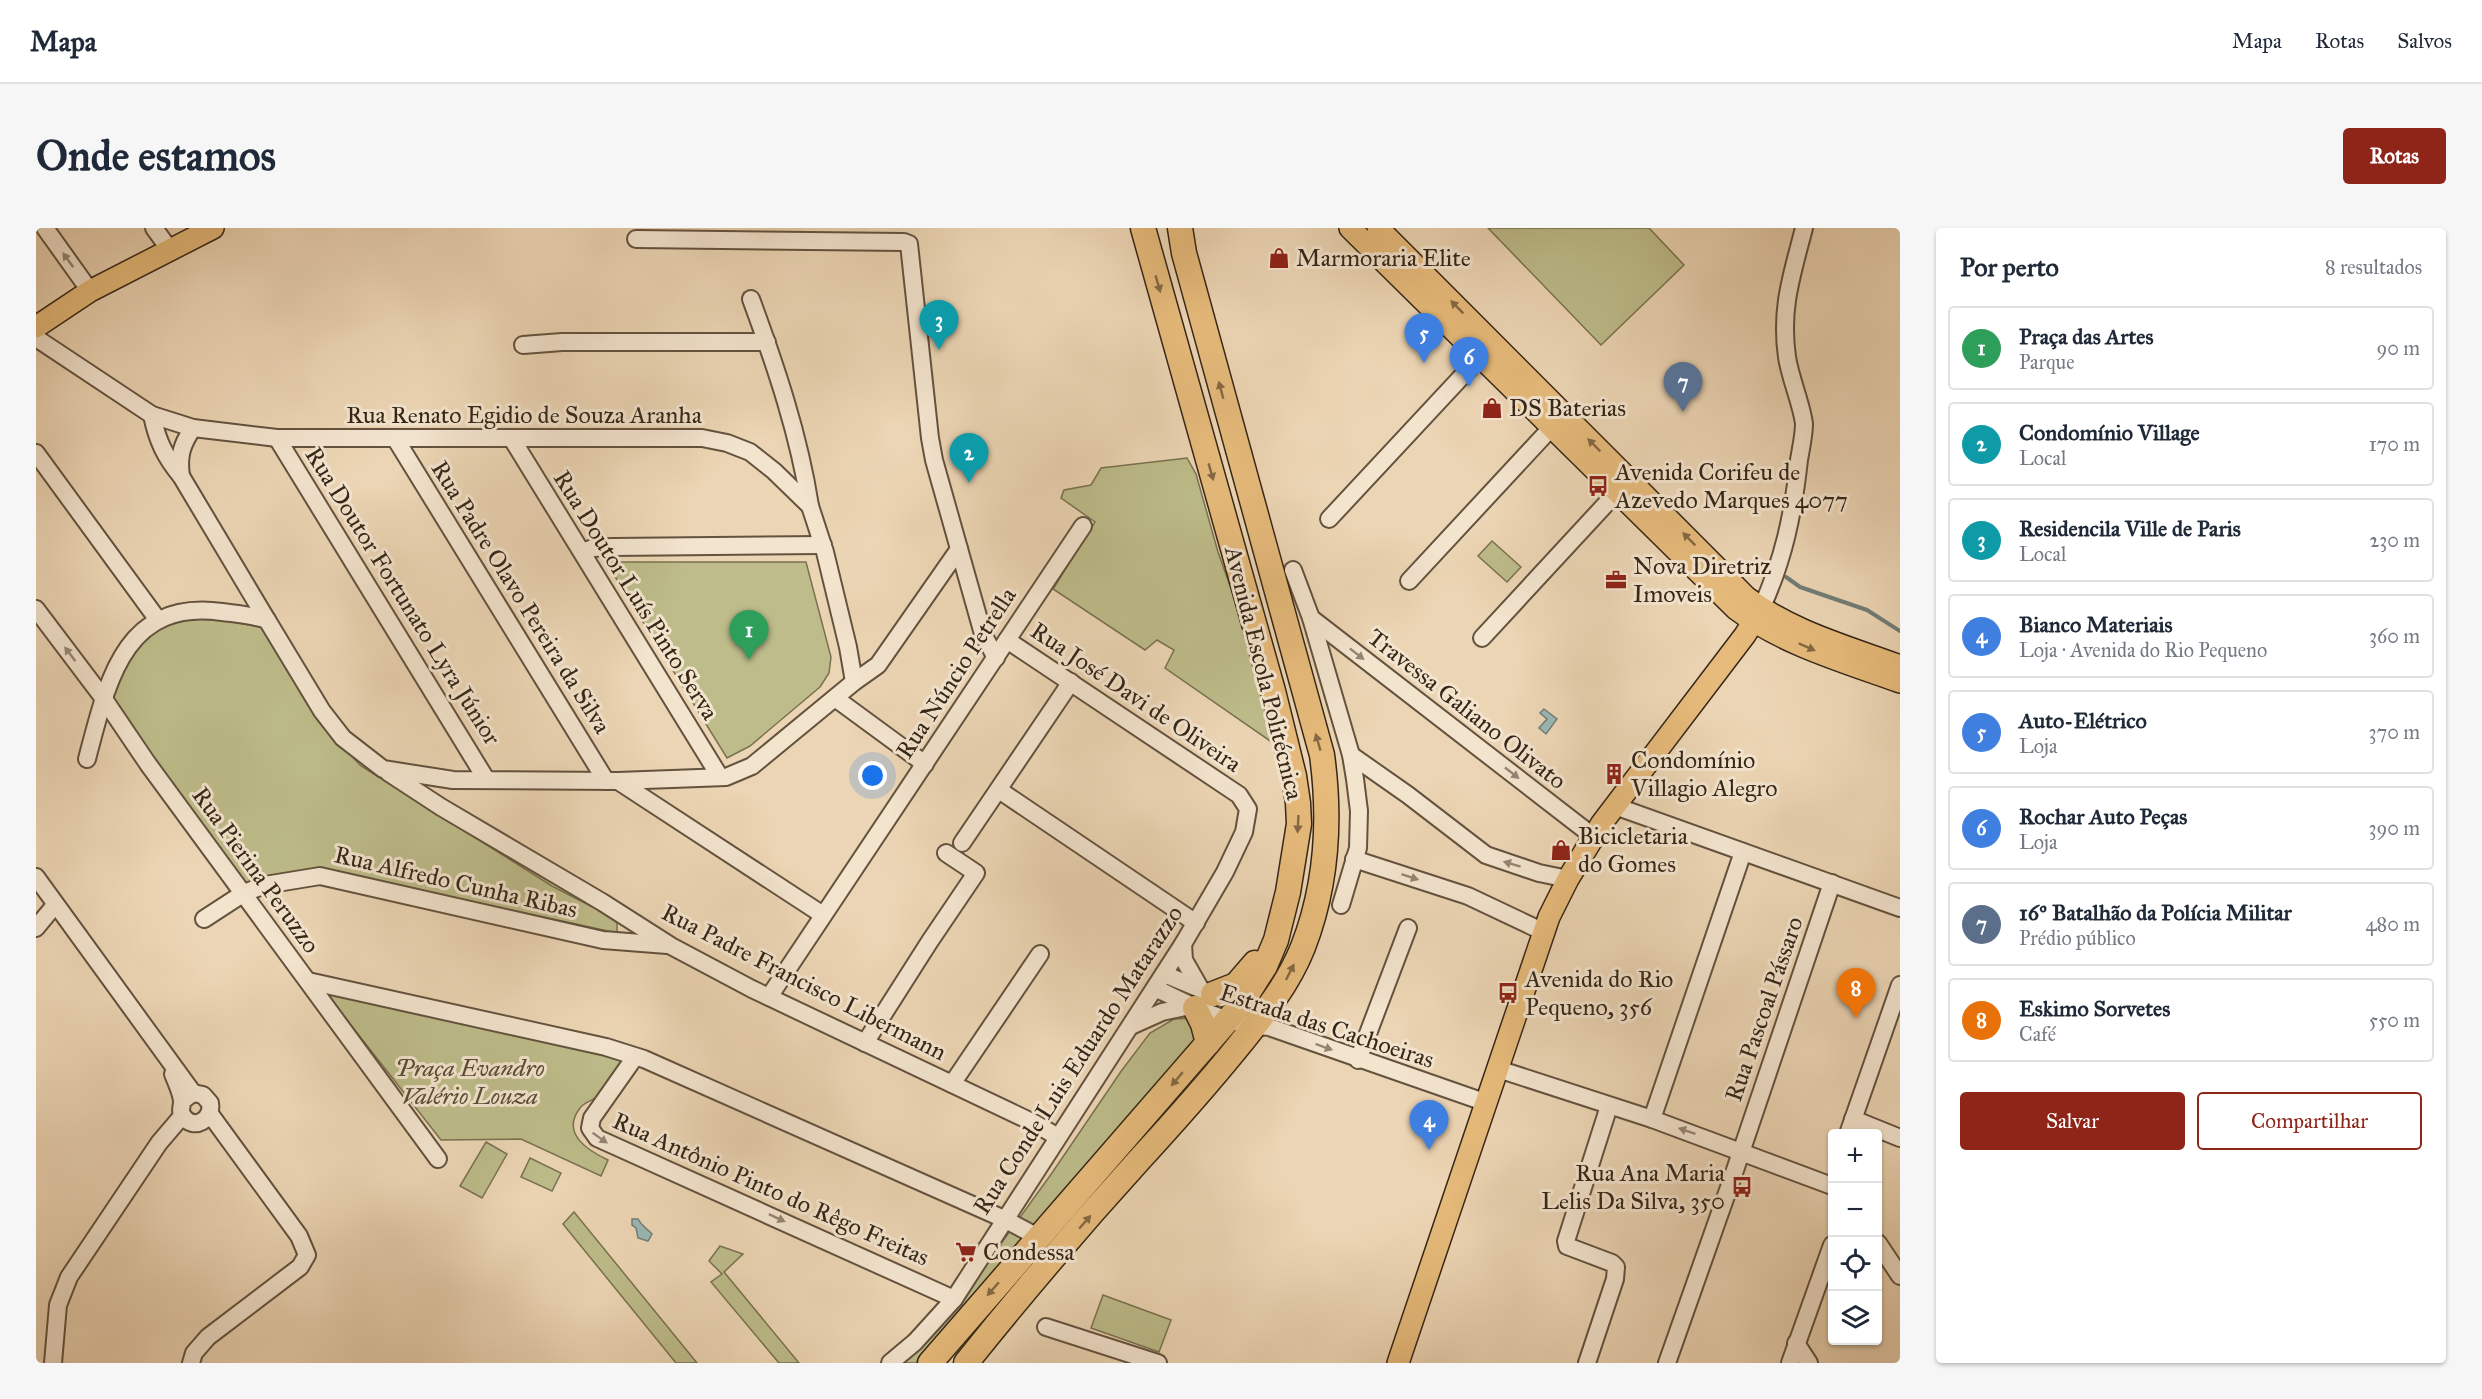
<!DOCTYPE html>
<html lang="pt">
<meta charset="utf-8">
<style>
body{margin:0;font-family:"IM FELL Great Primer",serif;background:#f6f6f7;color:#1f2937}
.controls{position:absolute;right:18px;bottom:18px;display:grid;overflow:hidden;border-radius:6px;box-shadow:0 2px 4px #0004}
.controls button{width:54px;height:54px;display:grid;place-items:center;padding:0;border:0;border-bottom:2px solid #e0e1e3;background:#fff;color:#1f2937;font:30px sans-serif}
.you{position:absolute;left:837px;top:548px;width:21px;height:21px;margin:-15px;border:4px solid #fff;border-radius:50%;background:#1a73e8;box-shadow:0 0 0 9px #1a73e833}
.badge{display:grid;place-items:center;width:39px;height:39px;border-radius:50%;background:#8f2418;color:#fff;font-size:20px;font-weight:700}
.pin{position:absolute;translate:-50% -50px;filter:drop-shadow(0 2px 3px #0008)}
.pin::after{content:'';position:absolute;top:32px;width:21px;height:18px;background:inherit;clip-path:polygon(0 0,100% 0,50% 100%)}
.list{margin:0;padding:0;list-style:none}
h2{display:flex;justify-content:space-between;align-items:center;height:78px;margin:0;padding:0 24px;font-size:26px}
h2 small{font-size:20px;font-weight:400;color:#747a83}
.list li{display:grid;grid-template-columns:39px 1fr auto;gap:18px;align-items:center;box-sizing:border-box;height:84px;margin:0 12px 12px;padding:0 12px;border:2px solid #e0e1e3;border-radius:6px}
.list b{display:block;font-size:22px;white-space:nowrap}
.list p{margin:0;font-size:20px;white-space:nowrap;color:#747a83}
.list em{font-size:20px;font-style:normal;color:#747a83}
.actions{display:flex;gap:12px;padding:18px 24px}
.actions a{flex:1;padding:14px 0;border:2px solid #8f2418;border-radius:6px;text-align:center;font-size:21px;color:#8f2418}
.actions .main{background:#8f2418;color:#fff}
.icon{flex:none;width:33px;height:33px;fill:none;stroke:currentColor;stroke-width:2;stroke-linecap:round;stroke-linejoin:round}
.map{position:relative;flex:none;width:1864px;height:1135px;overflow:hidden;border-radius:6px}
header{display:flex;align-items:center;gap:36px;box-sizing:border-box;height:84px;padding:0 30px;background:#fff;border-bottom:2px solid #e0e1e3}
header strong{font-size:28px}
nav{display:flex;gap:33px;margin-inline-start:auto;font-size:21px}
.intro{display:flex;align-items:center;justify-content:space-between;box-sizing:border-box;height:144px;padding:0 36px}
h1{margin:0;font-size:42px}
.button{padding:15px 27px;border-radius:6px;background:#8f2418;color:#fff;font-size:21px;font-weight:700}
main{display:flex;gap:36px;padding:0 36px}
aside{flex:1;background:#fff;border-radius:6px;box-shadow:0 2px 4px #0004}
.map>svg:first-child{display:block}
</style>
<header>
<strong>Mapa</strong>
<nav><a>Mapa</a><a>Rotas</a><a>Salvos</a></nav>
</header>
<div class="intro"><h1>Onde estamos</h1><a class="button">Rotas</a></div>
<main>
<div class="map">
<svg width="1864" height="1135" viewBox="0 0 1864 1135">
<rect width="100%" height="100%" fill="#ecd5b4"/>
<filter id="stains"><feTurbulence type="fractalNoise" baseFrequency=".00333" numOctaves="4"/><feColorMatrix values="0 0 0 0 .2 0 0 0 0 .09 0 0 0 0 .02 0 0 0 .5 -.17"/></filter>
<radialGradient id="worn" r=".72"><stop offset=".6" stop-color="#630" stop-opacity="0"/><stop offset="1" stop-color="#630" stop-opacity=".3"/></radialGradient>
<g fill="#bdbc8a" stroke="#797150" stroke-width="1.5">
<polygon points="1452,0 1613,0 1648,37 1565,117"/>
<polygon points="1151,230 1160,246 1182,324 1209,400 1240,517 1129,440 1138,422 1121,412 1109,422 1017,361 1059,294 1025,270 1028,262 1055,257 1065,240"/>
<polygon points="1456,313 1485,339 1471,354 1442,328"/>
<polygon points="570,334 770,334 795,429 793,445 784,459 714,518 691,530"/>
<polygon points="158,391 185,392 230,400 305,517 325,538 516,658 570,686 581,695 581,705 301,644 222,651 212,657 100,509 77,473 76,455 105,413 135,394"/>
<path d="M289,764l302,66c-9,12 -17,27 -28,37 -6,6 -15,7 -19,13 -20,26 9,43 28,52l-7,16 -80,-37 -80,1z"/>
<polygon points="1162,790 1167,809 883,1135 864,1135 930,1064 1016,945 1086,842 1114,805 1138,791"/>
<polygon points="450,914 471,926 446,970 424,958"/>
<polygon points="494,930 525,945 516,963 485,949"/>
<polygon points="538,984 648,1119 661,1135 640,1135 527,996"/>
<polygon points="684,1018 707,1026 688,1044 763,1135 743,1135 675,1054 686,1046 673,1033"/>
<polygon points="1067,1067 1135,1092 1123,1124 1055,1100"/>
</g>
<g fill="#9ab7b5" stroke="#727d76" stroke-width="1.5">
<polygon points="1508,481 1521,491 1510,506 1503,500 1511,491 1504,485"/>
<path d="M596,991h6c4,8 9,9 14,15l-4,7 -10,-3 -2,-10 -4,-3z"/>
</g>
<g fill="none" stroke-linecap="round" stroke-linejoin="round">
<polyline stroke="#727d76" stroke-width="4" points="1750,349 1764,359 1831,382 1864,403"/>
<defs>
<g id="minor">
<polyline points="9,0 54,63"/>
<polyline points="118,0 134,22"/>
<polyline points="600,11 868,14 873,16 894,210 898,232 947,406 960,430"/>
<path d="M715,71c25,68 48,136 59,207"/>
<polyline points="0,110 116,187 157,200 241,210 666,210 691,215 714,224 738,243 774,278 789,324 812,419 818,454"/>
<polyline points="487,117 526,114 731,114"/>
<path d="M116,187c5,25 13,42 29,61l86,144"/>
<polyline points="241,210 450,551"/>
<polyline points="359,210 570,553"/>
<polyline points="476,211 684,549"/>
<polyline points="0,225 122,392"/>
<path d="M145,248c-3,-20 1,-32 12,-48"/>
<polyline points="1293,291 1444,129"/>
<polyline points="546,324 557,320 576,319 787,317"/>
<polyline points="1257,342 1275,390 1315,527 1319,551 1323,583 1322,620 1305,677"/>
<polyline points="1373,353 1516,199"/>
<polyline points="0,381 68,471 112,536 402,931"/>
<path d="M1725,381c23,-50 32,-95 38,-149 2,-12 5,-25 5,-36 -2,-19 -14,-46 -17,-67 -7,-49 5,-82 17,-129"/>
<polyline points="1275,390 1558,609"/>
<polyline points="1446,410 1581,264"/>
<polyline points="799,470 889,536"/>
<polyline points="1315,527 1372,567 1450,627 1503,645 1532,651"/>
<path d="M51,531c20,-75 36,-161 135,-147 15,2 31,3 45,8l55,91 21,27 40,31 70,11 165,1 108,-4 26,-11 102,-84 24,-17 81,-116"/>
<polyline points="353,545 405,579 566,674 635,718 716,761 998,895 1022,909"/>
<polyline points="582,553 787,687"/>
<polyline points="963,562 1160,695"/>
<polyline points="1579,578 1864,680"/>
<polyline points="926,615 1035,454"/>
<polyline points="1318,631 1432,668 1508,704"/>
<polyline points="0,649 157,865"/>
<polyline points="168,691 208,665 229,657 284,648 567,712 631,717"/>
<polyline points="0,700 19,677"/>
<polyline points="1147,716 1148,732 1164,760"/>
<polyline points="1128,746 1185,770"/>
<polyline points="272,753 570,819 608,831 968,991 1002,1009"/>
<path d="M1119,760c35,17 74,38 114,39l218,76"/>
<polyline points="733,769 1047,298"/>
<polyline points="1097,797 1126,784 1154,778"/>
<polyline points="829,815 894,713 940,645 910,625"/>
<polyline points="599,829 556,890 554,900 561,910 918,1071"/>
<polyline points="1322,832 1372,700"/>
<polyline points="1462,841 1616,891 1796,958"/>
<path d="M137,846c3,8 9,20 9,28 0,6 -3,9 1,14 11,16 30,3 27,-13l-7,-8 -10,-2 -11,8"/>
<polyline points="916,856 1004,726"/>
<polyline points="1616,891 1707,624"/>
<polyline points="1817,891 1864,910"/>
<polyline points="1812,906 1864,757"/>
<polyline points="1842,1015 1864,1048"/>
<polyline points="1010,1099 1122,1135"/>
<polyline points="1760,1115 1773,1135"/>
<polyline points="17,1135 22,1077 33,1049 123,915 146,888"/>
<polyline points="155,1135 158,1125 172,1109 264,1039 271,1027 263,1008 174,886"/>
<polyline points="854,1135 879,1114 918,1071 1147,716 1189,644 1208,604 1212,581 1203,567 971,412"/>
<polyline points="1551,1135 1579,1051 1580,1039 1576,1035 1531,1018 1530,1013 1573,878"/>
<polyline points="1631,1135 1697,948 1796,655"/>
<polyline points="1754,1135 1796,1017"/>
</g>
<g id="major">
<path d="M1314,0l386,381c48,36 109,53 164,73"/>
<path d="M1342,0l368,369c44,34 103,50 154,69"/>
<polyline points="0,99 54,63 177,0"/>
<polyline points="1362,1135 1513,689 1532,651 1566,595 1709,407 1725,381"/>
</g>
<g id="highway">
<polyline points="1177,766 1200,757 1219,735"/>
<polyline points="1159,780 1167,796 1172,815"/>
<polyline points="894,1135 1203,779 1229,738 1240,712 1252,664 1263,596 1262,575 1258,548 1237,463 1107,0"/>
<path d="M930,1135c56,-70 114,-138 174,-204 33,-36 65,-72 96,-110 25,-31 52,-64 67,-102 24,-62 28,-126 19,-192l-138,-502 -4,-25"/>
</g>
</defs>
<use href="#minor" stroke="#63523e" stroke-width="20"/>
<use href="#major" stroke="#352617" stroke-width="24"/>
<use href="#highway" stroke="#352617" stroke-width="27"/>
<use href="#minor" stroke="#f3e4ce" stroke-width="16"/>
<use href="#major" stroke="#e6ba7a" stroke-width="21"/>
<use href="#highway" stroke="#e6ba7a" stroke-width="24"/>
</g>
<defs><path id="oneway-solid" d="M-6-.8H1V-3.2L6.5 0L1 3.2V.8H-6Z" transform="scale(1.5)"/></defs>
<g fill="#948572">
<use href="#oneway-solid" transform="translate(32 32) rotate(-126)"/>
<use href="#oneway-solid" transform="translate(34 426) rotate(-127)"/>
<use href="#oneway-solid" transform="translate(1321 426) rotate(38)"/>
<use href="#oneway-solid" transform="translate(1476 545) rotate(38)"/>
<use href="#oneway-solid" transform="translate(1476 636) rotate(-163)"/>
<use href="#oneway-solid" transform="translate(1374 649) rotate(18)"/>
<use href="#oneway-solid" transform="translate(1288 819) rotate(20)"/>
<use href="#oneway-solid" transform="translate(1651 903) rotate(-161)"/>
<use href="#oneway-solid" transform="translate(564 910) rotate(35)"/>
<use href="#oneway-solid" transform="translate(741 990) rotate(25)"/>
</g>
<g fill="#856944">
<use href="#oneway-solid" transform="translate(1122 56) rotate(74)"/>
<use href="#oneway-solid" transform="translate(1421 79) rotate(-135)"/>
<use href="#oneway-solid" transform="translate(1185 162) rotate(-105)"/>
<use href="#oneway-solid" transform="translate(1558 217) rotate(-135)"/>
<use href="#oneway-solid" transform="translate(1175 244) rotate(74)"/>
<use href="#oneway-solid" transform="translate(1653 311) rotate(-135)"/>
<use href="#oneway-solid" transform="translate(1771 419) rotate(24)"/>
<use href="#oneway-solid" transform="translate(1282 514) rotate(-106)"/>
<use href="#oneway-solid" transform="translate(1262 596) rotate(93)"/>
<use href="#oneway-solid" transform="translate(1254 744) rotate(-63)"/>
<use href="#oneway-solid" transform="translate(1141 851) rotate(130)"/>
<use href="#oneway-solid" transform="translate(1049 994) rotate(-49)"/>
<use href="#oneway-solid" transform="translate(957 1061) rotate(131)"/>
</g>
<defs>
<symbol id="shop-bare" viewBox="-9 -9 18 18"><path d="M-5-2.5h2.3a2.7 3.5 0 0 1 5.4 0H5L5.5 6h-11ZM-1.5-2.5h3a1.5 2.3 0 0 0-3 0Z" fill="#8f2418" stroke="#f3e4ce" stroke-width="2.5" paint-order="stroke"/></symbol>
<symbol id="bus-bare" viewBox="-9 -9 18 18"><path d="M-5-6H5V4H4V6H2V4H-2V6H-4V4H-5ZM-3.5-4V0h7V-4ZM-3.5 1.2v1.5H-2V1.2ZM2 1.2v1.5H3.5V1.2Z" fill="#8f2418" stroke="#f3e4ce" stroke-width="2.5" paint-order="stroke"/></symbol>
<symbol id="office-bare" viewBox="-9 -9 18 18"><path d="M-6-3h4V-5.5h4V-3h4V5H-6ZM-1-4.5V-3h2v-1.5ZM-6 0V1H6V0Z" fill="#8f2418" stroke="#f3e4ce" stroke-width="2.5" paint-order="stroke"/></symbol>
<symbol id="building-bare" viewBox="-9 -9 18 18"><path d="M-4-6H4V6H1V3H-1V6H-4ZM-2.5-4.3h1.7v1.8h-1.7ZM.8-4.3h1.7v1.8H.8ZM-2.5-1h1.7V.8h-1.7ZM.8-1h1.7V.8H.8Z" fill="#8f2418" stroke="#f3e4ce" stroke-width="2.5" paint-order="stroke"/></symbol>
<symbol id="supermarket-bare" viewBox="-9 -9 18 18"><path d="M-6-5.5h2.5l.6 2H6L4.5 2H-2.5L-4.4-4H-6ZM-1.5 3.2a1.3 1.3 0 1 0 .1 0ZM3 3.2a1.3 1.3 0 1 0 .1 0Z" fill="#8f2418" stroke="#f3e4ce" stroke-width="2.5" paint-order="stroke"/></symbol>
</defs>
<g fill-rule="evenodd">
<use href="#shop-bare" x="1228" y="15" width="30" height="30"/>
<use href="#shop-bare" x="1441" y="165" width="30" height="30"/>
<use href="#bus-bare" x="1547" y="243" width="30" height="30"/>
<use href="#office-bare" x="1565" y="337" width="30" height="30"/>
<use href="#building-bare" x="1563" y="531" width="30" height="30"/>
<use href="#shop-bare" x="1510" y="607" width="30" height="30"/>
<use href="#bus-bare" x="1457" y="750" width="30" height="30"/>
<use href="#bus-bare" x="1691" y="944" width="30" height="30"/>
<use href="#supermarket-bare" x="915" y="1009" width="30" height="30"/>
</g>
<g text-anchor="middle" stroke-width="6" stroke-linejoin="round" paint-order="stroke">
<g font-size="24" fill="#352617" stroke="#f3e4ce" text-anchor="start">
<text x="1260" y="38">Marmoraria Elite</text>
<text x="1473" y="188">DS Baterias</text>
<text x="1579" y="252">Avenida Corifeu de<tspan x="1579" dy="28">Azevedo Marques 4077</tspan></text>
<text x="1597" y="346">Nova Diretriz<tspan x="1597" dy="28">Imoveis</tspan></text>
<text x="1595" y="540">Condomínio<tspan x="1595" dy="28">Villagio Alegro</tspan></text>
<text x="1542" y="616">Bicicletaria<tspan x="1542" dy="28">do Gomes</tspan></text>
<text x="1489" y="759">Avenida do Rio<tspan x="1489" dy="28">Pequeno, 356</tspan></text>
<text x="1689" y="953" text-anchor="end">Rua Ana Maria<tspan x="1689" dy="28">Lelis Da Silva, 350</tspan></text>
<text x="947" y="1032">Condessa</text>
</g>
<g font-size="24" fill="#352617" stroke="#f3e4ce">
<text x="488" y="195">Rua Renato Egidio de Souza Aranha</text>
<text transform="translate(600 367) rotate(58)" y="8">Rua Doutor Luís Pinto Serva</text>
<text transform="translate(367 368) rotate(58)" y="8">Rua Doutor Fortunato Lyra Júnior</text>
<text transform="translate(485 369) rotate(58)" y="8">Rua Padre Olavo Pereira da Silva</text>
<text transform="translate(920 445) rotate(-57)" y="8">Rua Núncio Petrella</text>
<text transform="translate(1228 445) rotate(76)" y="8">Avenida Escola Politécnica</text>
<text transform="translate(1100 469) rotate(34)" y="8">Rua José Davi de Oliveira</text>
<text transform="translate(1431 481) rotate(38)" y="8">Travessa Galiano Olivato</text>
<text transform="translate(220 642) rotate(54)" y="8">Rua Pierina Peruzzo</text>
<text transform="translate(420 654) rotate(13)" y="8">Rua Alfredo Cunha Ribas</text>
<text transform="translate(768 754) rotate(27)" y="8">Rua Padre Francisco Libermann</text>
<text transform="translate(1728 781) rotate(-71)" y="8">Rua Pascoal Pássaro</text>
<text transform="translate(1291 798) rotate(18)" y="8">Estrada das Cachoeiras</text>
<text transform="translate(1042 832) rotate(-57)" y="8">Rua Conde Luis Eduardo Matarazzo</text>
<text transform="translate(735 961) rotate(24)" y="8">Rua Antônio Pinto do Rêgo Freitas</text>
</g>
<g font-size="24" font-style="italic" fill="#574c34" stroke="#f3e4ce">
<text x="434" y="848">Praça Evandro<tspan x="434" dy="28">Valério Louza</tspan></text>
</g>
</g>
<rect width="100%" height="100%" filter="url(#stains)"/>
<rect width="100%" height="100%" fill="url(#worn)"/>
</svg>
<div class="controls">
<button>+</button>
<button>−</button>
<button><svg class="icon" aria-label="locate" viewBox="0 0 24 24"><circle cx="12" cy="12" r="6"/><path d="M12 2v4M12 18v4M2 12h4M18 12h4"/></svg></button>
<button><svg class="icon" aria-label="layers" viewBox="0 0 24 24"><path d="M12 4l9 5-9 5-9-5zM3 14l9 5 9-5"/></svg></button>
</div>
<div class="you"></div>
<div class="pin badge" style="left:713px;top:432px;background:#2e9e5b">1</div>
<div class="pin badge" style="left:933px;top:255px;background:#0f9aa8">2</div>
<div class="pin badge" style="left:903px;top:122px;background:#0f9aa8">3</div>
<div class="pin badge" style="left:1393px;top:922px;background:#3f7fe0">4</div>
<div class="pin badge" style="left:1388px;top:135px;background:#3f7fe0">5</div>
<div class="pin badge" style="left:1433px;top:159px;background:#3f7fe0">6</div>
<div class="pin badge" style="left:1647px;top:184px;background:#5c6f8a">7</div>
<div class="pin badge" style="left:1820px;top:790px;background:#e8710a">8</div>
</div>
<aside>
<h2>Por perto<small>8 resultados</small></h2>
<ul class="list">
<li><span class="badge" style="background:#2e9e5b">1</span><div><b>Praça das Artes</b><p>Parque</p></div><em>90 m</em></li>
<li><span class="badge" style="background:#0f9aa8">2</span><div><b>Condomínio Village</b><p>Local</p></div><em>170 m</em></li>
<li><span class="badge" style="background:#0f9aa8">3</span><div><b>Residencila Ville de Paris</b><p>Local</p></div><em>230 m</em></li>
<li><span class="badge" style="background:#3f7fe0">4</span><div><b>Bianco Materiais</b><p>Loja · Avenida do Rio Pequeno</p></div><em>360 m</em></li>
<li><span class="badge" style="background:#3f7fe0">5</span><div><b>Auto-Elétrico</b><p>Loja</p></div><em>370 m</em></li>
<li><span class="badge" style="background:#3f7fe0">6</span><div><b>Rochar Auto Peças</b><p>Loja</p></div><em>390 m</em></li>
<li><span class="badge" style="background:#5c6f8a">7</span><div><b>16º Batalhão da Polícia Militar</b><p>Prédio público</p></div><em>480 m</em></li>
<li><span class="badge" style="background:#e8710a">8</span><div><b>Eskimo Sorvetes</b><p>Café</p></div><em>550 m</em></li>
</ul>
<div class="actions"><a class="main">Salvar</a><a>Compartilhar</a></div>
</aside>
</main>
